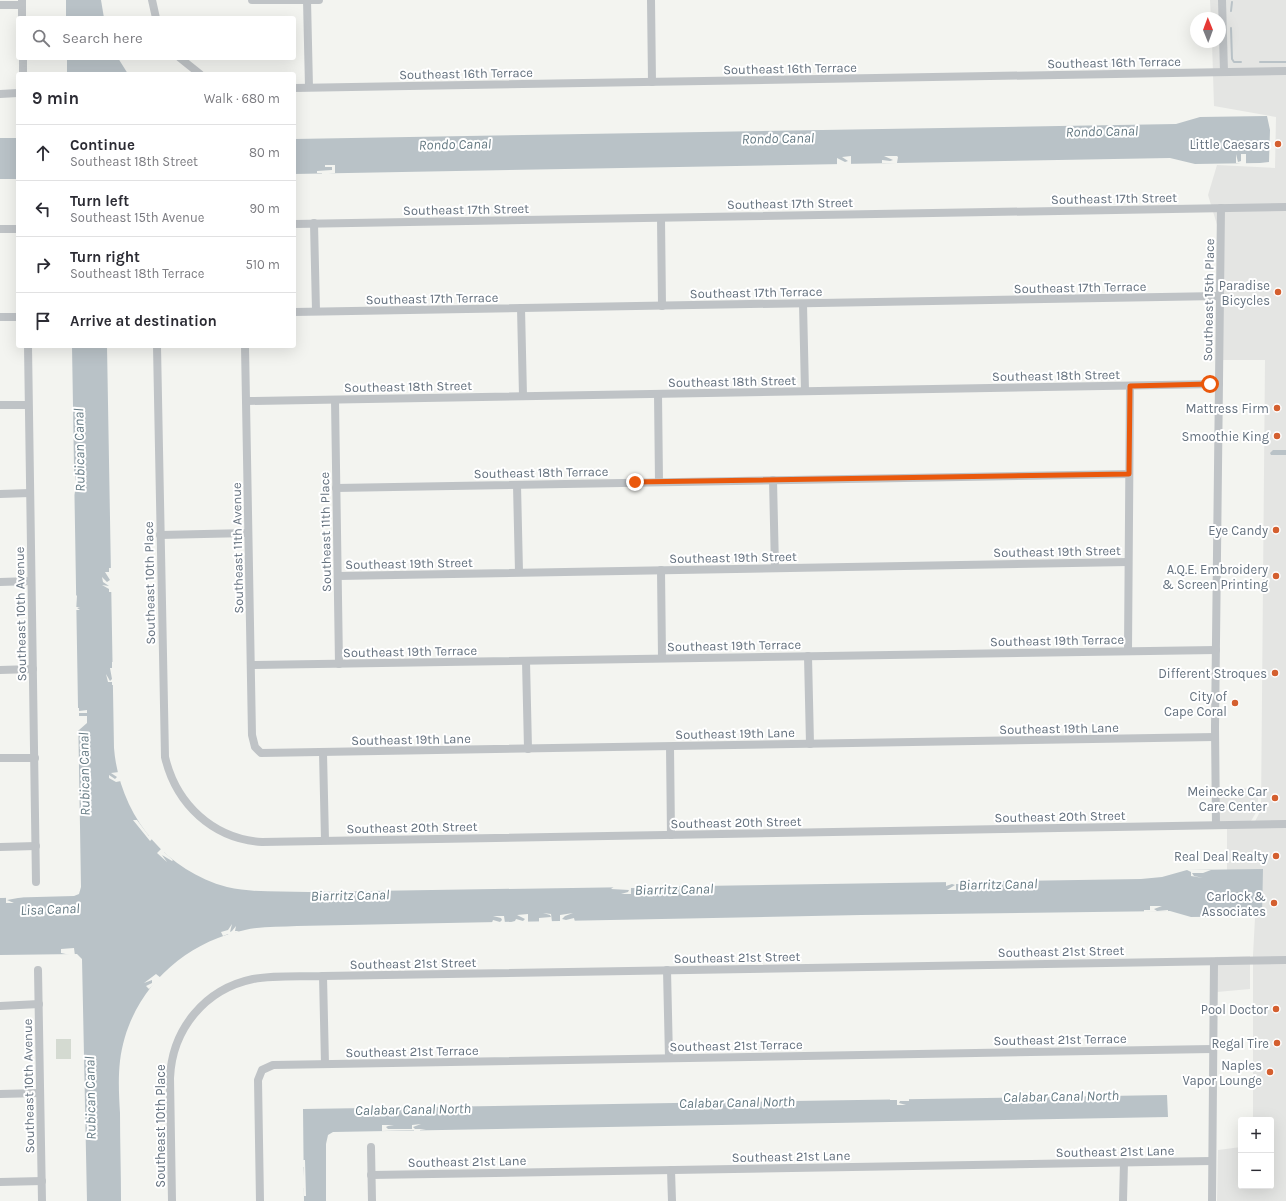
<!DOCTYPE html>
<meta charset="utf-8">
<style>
body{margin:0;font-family:Karla,sans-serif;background:#f7f7f7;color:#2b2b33}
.controls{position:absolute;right:12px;bottom:12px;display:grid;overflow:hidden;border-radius:4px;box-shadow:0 4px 16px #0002}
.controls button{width:36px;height:36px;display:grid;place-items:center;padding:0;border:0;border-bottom:1px solid #e1e1e2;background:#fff;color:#2b2b33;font:20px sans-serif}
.compass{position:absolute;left:1190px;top:12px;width:36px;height:36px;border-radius:50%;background:#fff;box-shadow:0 4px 16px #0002;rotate:359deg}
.stop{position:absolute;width:12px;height:12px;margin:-9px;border:3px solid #ea580c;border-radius:50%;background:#fff}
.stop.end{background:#ea580c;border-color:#fff;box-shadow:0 1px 4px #0008}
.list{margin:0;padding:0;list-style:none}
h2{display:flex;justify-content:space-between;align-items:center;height:52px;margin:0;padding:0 16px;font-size:17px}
h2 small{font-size:13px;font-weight:400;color:#7c7c81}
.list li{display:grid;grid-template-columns:26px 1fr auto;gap:12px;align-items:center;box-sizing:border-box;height:56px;padding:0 16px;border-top:1px solid #e1e1e2}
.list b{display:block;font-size:15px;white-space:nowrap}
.list p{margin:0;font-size:13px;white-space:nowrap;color:#7c7c81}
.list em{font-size:13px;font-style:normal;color:#7c7c81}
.icon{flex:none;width:22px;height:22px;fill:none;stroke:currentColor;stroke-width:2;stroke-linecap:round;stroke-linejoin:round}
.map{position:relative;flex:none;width:1286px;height:1201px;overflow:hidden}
.search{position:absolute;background:#fff;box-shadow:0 4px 16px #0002;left:16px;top:16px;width:280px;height:44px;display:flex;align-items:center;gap:10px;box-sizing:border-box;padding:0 14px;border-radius:4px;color:#7c7c81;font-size:15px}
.panel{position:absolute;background:#fff;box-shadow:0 4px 16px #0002;left:16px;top:72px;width:280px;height:276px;border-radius:4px}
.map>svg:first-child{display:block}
</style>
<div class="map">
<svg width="1286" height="1201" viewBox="0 0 1286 1201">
<rect width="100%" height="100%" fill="#f3f4f0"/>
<g fill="#e4e5e3">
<polygon points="1210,0 1286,0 1286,1201 1217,1201 1218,1150 1241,1147 1241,1186 1271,1186 1271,1120 1253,1120 1253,955 1257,881 1227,877 1227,825 1253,825 1261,810 1265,360 1219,360 1221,238 1208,195 1217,165 1275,168 1276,117 1214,106 1212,42 1220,42 1220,18 1211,18"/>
<polygon points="1258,788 1258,809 1251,821 1219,822 1220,789"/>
<polygon points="1250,956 1250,989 1217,992 1215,957"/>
</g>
<rect fill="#d4dad1" x="56" y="1039" width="15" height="20"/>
<g fill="#b9c2c7">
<polygon points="66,0 101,0 104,18 66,18"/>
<polygon points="67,58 118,58 128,74 67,74"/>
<polygon points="1267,116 1270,130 1269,162 1260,163 1195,164 1170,158 294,174 294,139 1176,124 1200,117"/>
<rect x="0" y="138" width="18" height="41"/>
<path d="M72,346h35l7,402c5,64 49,122 113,139 26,6 54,4 81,5l833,-13 21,-2 25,-7 76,-1 -1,47 -71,1 -21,-6 -309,4 -564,11c-17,1 -35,0 -52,4 -64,13 -117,64 -125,131 -2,17 -1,35 0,52 0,29 1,59 1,88h-34l-5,-242 -5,-5 -77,1v-57l74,-2 5,-2 2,-7z"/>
<polygon points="1273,450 1286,450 1286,455 1271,455 1270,453"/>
<polygon points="1167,1095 1168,1117 333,1132 328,1135 326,1144 326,1201 304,1201 303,1109"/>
</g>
<g fill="#f3f4f0">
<polygon points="1236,154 1238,162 1241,161 1241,154 1246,154 1246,165 1236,163"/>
<polygon points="851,156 851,164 837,166 837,158 845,162 848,161 842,157"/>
<polygon points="884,156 897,156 898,157 897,163 882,163 882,160 890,161 893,160"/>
<polygon points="325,165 335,165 335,173 322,175 322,173 317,173 317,171 332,170 332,167 325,167"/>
<polygon points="72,474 75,476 77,486 80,477 80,488 76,488 74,495 72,494"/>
<polygon points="109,568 113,568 113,592 109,592 109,589 102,585 109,586 103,582 102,577 107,582 110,580 105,572 109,572"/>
<polygon points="74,590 76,590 76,595 77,596 76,607 80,607 77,608 80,610 76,610 76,613 74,613"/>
<polygon points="112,662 114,662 114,685 112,685 112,682 108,682 106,674 110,681 112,679 110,668 112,668"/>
<polygon points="76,708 79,708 79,711 87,710 87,713 79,713 79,716 87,716 87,723 79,730 76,730 78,715"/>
<polygon points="119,772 121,781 116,782 109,778 109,775 115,779 117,777 111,773"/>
<polygon points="133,820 137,820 149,836 150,835 153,838 150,841"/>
<polygon points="162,848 165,851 164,852 173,860 172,861 162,855 167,862 157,853"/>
<polygon points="1187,870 1211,870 1203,873 1192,873 1194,876 1203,878 1191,876 1191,872"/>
<polygon points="949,880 960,882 961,889 960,884 956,884 956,890 947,890 955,885 952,884 946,886 946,882 949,882"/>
<polygon points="616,885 622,885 622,887 643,887 643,885 650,885 650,887 655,887 655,895 643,895 651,892 652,889 649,888 643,890 641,888 631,888 631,894 621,894 628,892 629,890 611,889"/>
<polygon points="29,894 29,896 7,900 14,903 6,903 6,897 0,898 0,896"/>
<polygon points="1150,906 1162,906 1154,909 1157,911 1168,910 1168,911 1144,912 1144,910 1150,910"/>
<polygon points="543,913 551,914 552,922 542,924 542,922 539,922 539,918 551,917 550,915"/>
<polygon points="573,913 565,916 562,919 566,920 574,918 575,922 565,924 564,922 560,922 560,915"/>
<polygon points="528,914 528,922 508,923 515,921 516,919 523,921 525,919 517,915"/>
<polygon points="493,916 504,916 505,923 491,925 493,920 500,922 502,920 501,918"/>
<polygon points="232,924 230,932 232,931 236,926 235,931 239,931 229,936 228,934 223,936 221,932 228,930"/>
<polygon points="74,948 75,956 61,953 61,949"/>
<polygon points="156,974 161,978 149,989 146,986 152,983 152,980 144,983"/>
<polygon points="890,1098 909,1098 909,1101 900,1101 899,1103 906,1105 897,1105 897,1100 890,1100"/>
<polygon points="421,1124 413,1127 415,1129 426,1129 420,1130 420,1132 414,1132 414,1130 382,1131 382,1125 394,1125 388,1126 386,1127 388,1129 412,1129 412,1125"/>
<polygon points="301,1160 305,1160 306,1196 304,1196 304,1188 302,1188 304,1167 302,1167"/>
</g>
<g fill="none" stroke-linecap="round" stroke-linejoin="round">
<g stroke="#b9c2c7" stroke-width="2">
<polyline points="1231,11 1232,2"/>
<polyline points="1231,28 1232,59 1234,62 1241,62"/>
<polyline points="1260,62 1286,62"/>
</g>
<g stroke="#bfc3c6" stroke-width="8">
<polyline points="152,0 156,18"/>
<polyline points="252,0 319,0"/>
<polyline points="307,0 309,87"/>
<polyline points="651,0 652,82"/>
<polyline points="1222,0 1224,72"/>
<polyline points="22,1 22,18"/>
<polyline points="0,5 22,5"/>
<polyline points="23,58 23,74"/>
<polyline points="180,58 200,74"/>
<polyline points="294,88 1286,71"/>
<polyline points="0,94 18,93"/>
<polyline points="661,218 662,306"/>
<polyline points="314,223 316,311"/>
<polyline points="294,224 1286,207"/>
<polyline points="0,229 18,229"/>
<polyline points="803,304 805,391"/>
<polyline points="521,308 523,396"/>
<polyline points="294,312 1219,296"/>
<polyline points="0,317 18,317"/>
<polyline points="28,346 36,882"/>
<path d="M157,346l8,411c11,47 48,82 97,85l1024,-18"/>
<polyline points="245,346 252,735 255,747 261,753 1215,737"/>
<polyline points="658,394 659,482"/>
<polyline points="335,400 339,664"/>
<polyline points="247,401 1219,384"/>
<polyline points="0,405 28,405"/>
<polyline points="773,480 775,568"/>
<polyline points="517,485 519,572"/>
<polyline points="336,488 1129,474"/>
<polyline points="0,494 30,493"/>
<polyline points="160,535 248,533"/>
<polyline points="661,570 662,658"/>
<polyline points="338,576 1128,562"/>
<polyline points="0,582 31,581"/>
<polyline points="1128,650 1130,386"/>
<polyline points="808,656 810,744"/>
<polyline points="526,661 528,749"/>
<polyline points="251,665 1216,650"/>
<polyline points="0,670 33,669"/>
<polyline points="670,747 671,835"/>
<polyline points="323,753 325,840"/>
<polyline points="0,758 35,758"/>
<polyline points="1216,825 1215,728 1221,208"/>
<polyline points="0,847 36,846"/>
<polyline points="38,970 42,1201"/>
<polyline points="667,970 669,1058"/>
<polyline points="323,976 325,1064"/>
<polyline points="0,1006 39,1004"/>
<polyline points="0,1094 40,1093"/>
<polyline points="371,1147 372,1201"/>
<polyline points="671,1170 672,1201"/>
<polyline points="371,1175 1211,1161"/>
<polyline points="0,1182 42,1181"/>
<path d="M172,1201l-2,-123c2,-49 35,-89 83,-99 23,-4 48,-2 70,-3l963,-16"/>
<polyline points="260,1201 258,1080 262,1070 273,1065 1212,1049"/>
<polyline points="1123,1201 1124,1162"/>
<polyline points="1212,1201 1214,962"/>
</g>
</g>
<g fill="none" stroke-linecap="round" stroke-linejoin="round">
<polyline stroke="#ea580c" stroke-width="5" points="635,482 1129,474 1130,386 1210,384"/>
</g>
<g fill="#d45f2f" stroke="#fff" stroke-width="1.5">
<circle cx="1278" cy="144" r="4"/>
<circle cx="1278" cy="292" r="4"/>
<circle cx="1277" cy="408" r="4"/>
<circle cx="1277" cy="436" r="4"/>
<circle cx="1276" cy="530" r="4"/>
<circle cx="1276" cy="576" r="4"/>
<circle cx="1275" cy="673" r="4"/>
<circle cx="1235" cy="703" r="4"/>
<circle cx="1275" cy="798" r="4"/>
<circle cx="1276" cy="856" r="4"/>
<circle cx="1274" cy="903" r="4"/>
<circle cx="1276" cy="1009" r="4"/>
<circle cx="1277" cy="1043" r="4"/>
<circle cx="1270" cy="1072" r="4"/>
</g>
<g text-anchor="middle" stroke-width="4" stroke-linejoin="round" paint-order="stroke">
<g font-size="13" fill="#65727f" stroke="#fff">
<text transform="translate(1114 62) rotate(-1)" y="5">Southeast 16th Terrace</text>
<text transform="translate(790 68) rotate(-1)" y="5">Southeast 16th Terrace</text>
<text transform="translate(466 73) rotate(-1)" y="5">Southeast 16th Terrace</text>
<text transform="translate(1114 198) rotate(-1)" y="5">Southeast 17th Street</text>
<text transform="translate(790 203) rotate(-1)" y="5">Southeast 17th Street</text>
<text transform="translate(466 209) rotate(-1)" y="5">Southeast 17th Street</text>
<text transform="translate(1080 287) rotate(-1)" y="5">Southeast 17th Terrace</text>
<text transform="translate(756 292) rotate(-1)" y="5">Southeast 17th Terrace</text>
<text transform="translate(432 298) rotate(-1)" y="5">Southeast 17th Terrace</text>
<text transform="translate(1208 300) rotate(-89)" y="5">Southeast 15th Place</text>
<text transform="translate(1056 375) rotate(-1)" y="5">Southeast 18th Street</text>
<text transform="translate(732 381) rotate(-1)" y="5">Southeast 18th Street</text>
<text transform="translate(408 386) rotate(-1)" y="5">Southeast 18th Street</text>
<text transform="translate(541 472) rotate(-1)" y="5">Southeast 18th Terrace</text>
<text transform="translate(325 532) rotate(-91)" y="5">Southeast 11th Place</text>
<text transform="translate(237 548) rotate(-91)" y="5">Southeast 11th Avenue</text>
<text transform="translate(1057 551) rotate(-1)" y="5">Southeast 19th Street</text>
<text transform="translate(733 557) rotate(-1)" y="5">Southeast 19th Street</text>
<text transform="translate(409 563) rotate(-1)" y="5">Southeast 19th Street</text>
<text transform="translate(149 583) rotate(-91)" y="5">Southeast 10th Place</text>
<text transform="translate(20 614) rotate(-91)" y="5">Southeast 10th Avenue</text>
<text transform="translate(1057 640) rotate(-1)" y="5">Southeast 19th Terrace</text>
<text transform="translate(734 645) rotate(-1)" y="5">Southeast 19th Terrace</text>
<text transform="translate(410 651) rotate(-1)" y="5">Southeast 19th Terrace</text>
<text transform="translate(1059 728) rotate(-1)" y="5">Southeast 19th Lane</text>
<text transform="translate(735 733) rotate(-1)" y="5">Southeast 19th Lane</text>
<text transform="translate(411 739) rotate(-1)" y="5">Southeast 19th Lane</text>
<text transform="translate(1060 816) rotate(-1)" y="5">Southeast 20th Street</text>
<text transform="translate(736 822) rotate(-1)" y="5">Southeast 20th Street</text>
<text transform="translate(412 827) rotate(-1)" y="5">Southeast 20th Street</text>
<text transform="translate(1061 951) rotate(-1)" y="5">Southeast 21st Street</text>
<text transform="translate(737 957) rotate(-1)" y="5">Southeast 21st Street</text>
<text transform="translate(413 963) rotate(-1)" y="5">Southeast 21st Street</text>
<text transform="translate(1060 1039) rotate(-1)" y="5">Southeast 21st Terrace</text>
<text transform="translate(736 1045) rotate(-1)" y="5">Southeast 21st Terrace</text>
<text transform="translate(412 1051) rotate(-1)" y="5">Southeast 21st Terrace</text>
<text transform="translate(28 1086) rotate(-91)" y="5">Southeast 10th Avenue</text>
<text transform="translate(160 1126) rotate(-90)" y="5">Southeast 10th Place</text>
<text transform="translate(1115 1151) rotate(-1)" y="5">Southeast 21st Lane</text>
<text transform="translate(791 1156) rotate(-1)" y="5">Southeast 21st Lane</text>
<text transform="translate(467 1161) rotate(-1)" y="5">Southeast 21st Lane</text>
</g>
<g font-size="13" fill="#65727f" stroke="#fff" text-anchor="end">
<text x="1270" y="149">Little Caesars</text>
<text x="1270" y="290">Paradise<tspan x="1270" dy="15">Bicycles</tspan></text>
<text x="1269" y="413">Mattress Firm</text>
<text x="1269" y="441">Smoothie King</text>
<text x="1268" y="535">Eye Candy</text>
<text x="1268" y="574">A.Q.E. Embroidery<tspan x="1268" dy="15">&amp; Screen Printing</tspan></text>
<text x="1267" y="678">Different Stroques</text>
<text x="1227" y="701">City of<tspan x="1227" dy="15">Cape Coral</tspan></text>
<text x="1267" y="796">Meinecke Car<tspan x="1267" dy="15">Care Center</tspan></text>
<text x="1268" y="861">Real Deal Realty</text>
<text x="1266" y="901">Carlock &amp;<tspan x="1266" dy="15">Associates</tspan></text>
<text x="1268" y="1014">Pool Doctor</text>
<text x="1269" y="1048">Regal Tire</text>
<text x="1262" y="1070">Naples<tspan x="1262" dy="15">Vapor Lounge</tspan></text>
</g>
<g font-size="14" font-style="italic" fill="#657a83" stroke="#fff">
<text transform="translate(1102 131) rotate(-1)" y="5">Rondo Canal</text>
<text transform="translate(778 138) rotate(-1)" y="5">Rondo Canal</text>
<text transform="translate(455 144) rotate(-1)" y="5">Rondo Canal</text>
<text transform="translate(79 450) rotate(-91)" y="5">Rubican Canal</text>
<text transform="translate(84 774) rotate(-91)" y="5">Rubican Canal</text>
<text transform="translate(998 884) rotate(-1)" y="5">Biarritz Canal</text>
<text transform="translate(674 889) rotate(-1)" y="5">Biarritz Canal</text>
<text transform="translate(350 895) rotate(-1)" y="5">Biarritz Canal</text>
<text transform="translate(50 909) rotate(-2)" y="5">Lisa Canal</text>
<text transform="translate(1061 1096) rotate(-1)" y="5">Calabar Canal North</text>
<text transform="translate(90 1098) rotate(-91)" y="5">Rubican Canal</text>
<text transform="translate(737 1102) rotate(-1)" y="5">Calabar Canal North</text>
<text transform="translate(413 1109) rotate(-1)" y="5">Calabar Canal North</text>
</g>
</g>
</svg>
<div class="controls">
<button>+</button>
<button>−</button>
</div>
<svg class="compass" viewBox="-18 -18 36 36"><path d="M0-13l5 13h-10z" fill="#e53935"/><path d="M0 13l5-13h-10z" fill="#7c7c81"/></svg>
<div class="stop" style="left:1210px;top:384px"></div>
<div class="stop end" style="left:635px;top:482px"></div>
<div class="search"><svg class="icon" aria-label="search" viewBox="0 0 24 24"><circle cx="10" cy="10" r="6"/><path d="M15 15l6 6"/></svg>Search here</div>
<section class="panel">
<h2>9 min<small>Walk · 680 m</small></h2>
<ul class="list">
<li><svg class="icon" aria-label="ahead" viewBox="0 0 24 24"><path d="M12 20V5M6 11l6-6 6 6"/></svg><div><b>Continue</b><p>Southeast 18th Street</p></div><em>80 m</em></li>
<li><svg class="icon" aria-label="left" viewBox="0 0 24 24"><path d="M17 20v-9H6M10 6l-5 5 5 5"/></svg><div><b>Turn left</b><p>Southeast 15th Avenue</p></div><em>90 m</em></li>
<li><svg class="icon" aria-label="right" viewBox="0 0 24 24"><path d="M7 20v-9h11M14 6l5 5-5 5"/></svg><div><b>Turn right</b><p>Southeast 18th Terrace</p></div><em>510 m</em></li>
<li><svg class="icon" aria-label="arrive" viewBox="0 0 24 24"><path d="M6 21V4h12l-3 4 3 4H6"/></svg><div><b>Arrive at destination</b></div></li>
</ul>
</section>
</div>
